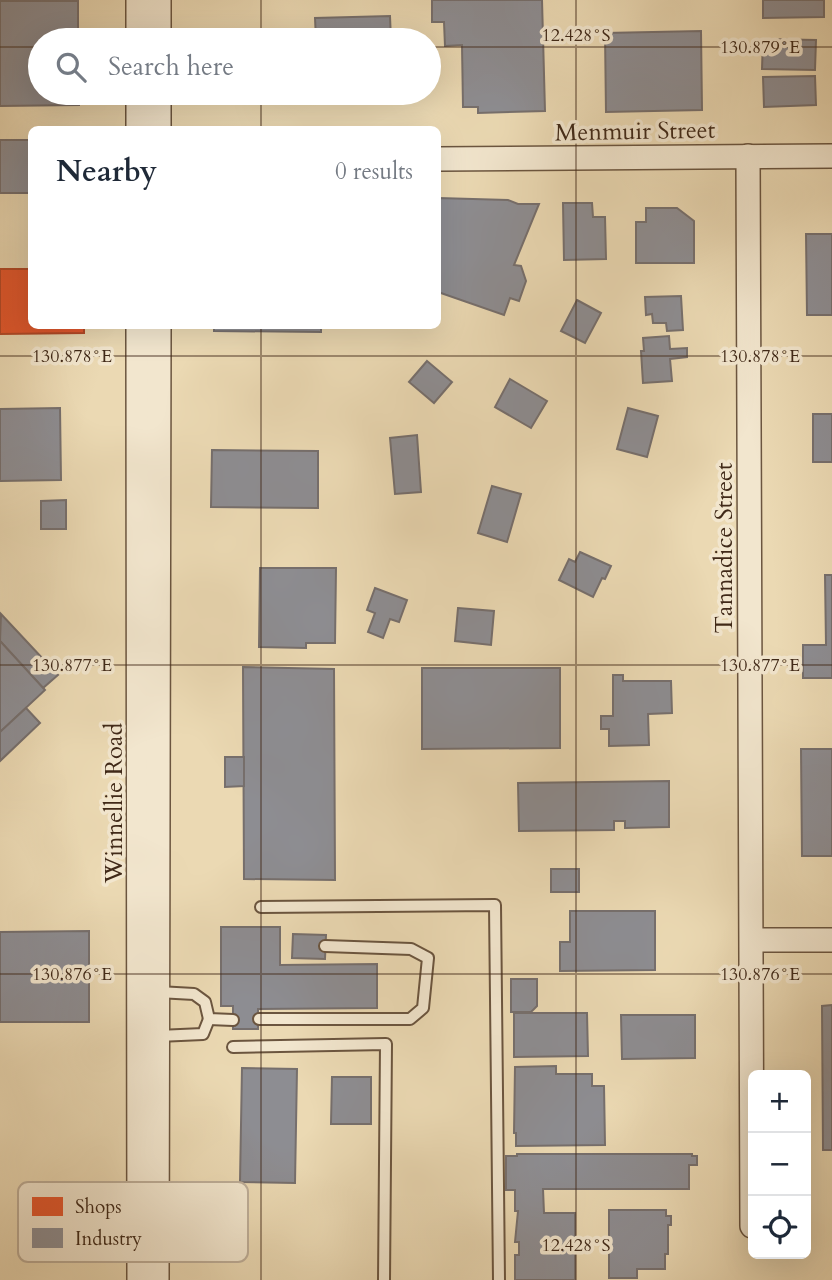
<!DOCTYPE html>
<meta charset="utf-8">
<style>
body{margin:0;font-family:Cardo,serif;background:#f2f2f3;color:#1f2937}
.controls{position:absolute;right:21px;bottom:21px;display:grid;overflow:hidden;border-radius:10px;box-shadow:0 7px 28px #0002}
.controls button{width:63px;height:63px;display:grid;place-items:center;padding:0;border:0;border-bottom:2px solid #e0e1e3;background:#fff;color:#1f2937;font:35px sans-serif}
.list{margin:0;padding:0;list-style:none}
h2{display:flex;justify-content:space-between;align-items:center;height:91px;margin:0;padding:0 28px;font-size:30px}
h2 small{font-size:23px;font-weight:400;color:#747a83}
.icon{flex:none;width:38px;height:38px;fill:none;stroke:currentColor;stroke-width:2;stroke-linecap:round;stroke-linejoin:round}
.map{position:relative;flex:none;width:832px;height:1280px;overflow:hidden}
.search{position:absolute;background:#fff;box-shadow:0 7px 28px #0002;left:28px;top:28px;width:413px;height:77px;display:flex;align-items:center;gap:18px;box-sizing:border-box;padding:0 24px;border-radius:38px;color:#747a83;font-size:26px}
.panel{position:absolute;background:#fff;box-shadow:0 7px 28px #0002;left:28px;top:126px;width:413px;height:203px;border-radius:10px}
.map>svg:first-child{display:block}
</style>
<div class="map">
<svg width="832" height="1280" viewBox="0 0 832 1280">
<rect width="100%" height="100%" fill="#ebd9b3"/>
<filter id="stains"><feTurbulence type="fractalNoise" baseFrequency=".00286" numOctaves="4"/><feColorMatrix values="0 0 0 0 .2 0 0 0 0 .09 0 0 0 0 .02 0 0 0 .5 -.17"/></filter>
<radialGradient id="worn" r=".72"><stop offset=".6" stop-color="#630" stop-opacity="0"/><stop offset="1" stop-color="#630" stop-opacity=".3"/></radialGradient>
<polygon fill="#e4572e" stroke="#b34927" stroke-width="2" points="0,269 32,269 32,326 84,326 84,333 0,334"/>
<g fill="#8d8d92" stroke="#766f6d" stroke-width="2">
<polygon points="432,0 542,0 545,111 478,113 478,107 463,107 462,45 445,46 444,22 432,22"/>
<polygon points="763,0 824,0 824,17 763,18"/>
<polygon points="0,1 78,1 78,40 40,40 40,93 79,93 79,105 0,106"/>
<polygon points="390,16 391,40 316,40 315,18"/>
<polygon points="701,31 702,110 606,112 605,33"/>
<polygon points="763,39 816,40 815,70 762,69"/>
<polygon points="815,76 816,105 764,107 763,77"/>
<rect x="0" y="140" width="32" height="53"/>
<polygon points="438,198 508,200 518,204 539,204 514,265 521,266 526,281 519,301 510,298 504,315 438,292"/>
<polygon points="563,203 592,203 593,217 605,217 606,259 564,260"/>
<polygon points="646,208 677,208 694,221 694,263 636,263 636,222 646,222"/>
<polygon points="806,234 832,234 832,315 807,315"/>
<polygon points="681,296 683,330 667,331 666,323 653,323 652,314 646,315 645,297"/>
<polygon points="577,300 601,313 585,343 561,331"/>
<polygon points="214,326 321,326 321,332 214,331"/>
<polygon points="669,336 670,349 687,348 687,357 670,359 672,381 643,383 641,351 644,351 643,338"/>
<polygon points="427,361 452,382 434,403 409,382"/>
<polygon points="510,379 547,401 531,428 495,407"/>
<polygon points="60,408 61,480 0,481 0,409"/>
<polygon points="628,408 658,416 647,457 617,449"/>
<rect x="813" y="414" width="19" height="48"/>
<polygon points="417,435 421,492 395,494 390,438"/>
<polygon points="212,450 318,451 318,508 211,507"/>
<polygon points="492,486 521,494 507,542 478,533"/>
<polygon points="66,500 66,529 41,529 41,501"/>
<polygon points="580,552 611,566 605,579 602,578 593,597 559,580 569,559 575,562"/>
<polygon points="260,568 336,568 335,643 306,643 306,648 259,647"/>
<polygon points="825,575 832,575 832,678 803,678 803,645 826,645"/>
<polygon points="375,588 407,600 399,622 390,619 383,638 368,632 375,613 367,610"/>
<polygon points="458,608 494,611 491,645 455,641"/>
<polygon points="1,614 58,675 43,688 0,641"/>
<polygon points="0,641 45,690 0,732"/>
<polygon points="243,667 334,669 335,880 244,879"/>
<polygon points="422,668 560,668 560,748 422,749"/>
<polygon points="613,675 623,675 623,681 671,681 672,713 648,714 649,745 609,746 609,729 601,729 601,716 613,716"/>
<polygon points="26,708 40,723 0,761 0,732"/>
<polygon points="801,749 832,749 832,856 802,856"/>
<polygon points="225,757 244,757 244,786 225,787"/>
<polygon points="669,781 669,827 625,828 625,821 614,821 614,830 519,831 518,783"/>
<rect x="551" y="869" width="28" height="23"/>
<polygon points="570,911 655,911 655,970 560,971 560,942 570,942"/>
<polygon points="221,927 280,927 280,965 377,964 377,1008 258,1009 258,1029 233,1029 233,1006 221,1006"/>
<polygon points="89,931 89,1022 0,1022 0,932"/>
<polygon points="293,934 326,935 325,959 292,958"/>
<polygon points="511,979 537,979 537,1006 531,1012 511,1012"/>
<polygon points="832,1005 832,1150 823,1150 822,1006"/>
<polygon points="514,1013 587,1013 588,1056 514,1057"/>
<polygon points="621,1015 695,1015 695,1058 622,1059"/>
<polygon points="556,1066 556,1074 592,1074 592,1086 604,1086 605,1145 516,1146 516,1133 514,1133 515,1067"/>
<polygon points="242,1068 297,1069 295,1183 240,1182"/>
<polygon points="332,1077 371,1077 371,1124 331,1124"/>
<rect x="806" y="1098" width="4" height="13"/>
<polygon points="517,1154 692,1154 692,1156 697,1156 697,1165 689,1165 689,1189 543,1189 544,1213 575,1213 575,1280 515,1280 515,1255 519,1255 519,1242 515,1242 518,1211 515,1211 515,1190 506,1190 506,1156 517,1156"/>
<polygon points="609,1210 666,1210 666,1216 671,1216 671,1225 668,1225 668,1254 665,1254 665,1269 637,1269 637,1278 609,1278"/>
</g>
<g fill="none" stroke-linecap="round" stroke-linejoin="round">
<defs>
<g id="service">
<polyline points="261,907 495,905 499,1280"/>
<polyline points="158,992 194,994 205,1002 209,1019 233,1020"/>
<polyline points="259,1019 410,1019 423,1008 428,958 411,949 325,946"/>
<polyline points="158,1036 203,1034 209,1019"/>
<polyline points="233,1047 386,1044 384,1280"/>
</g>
<g id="minor">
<polyline points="138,0 138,40"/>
<polyline points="159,0 159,40"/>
<polyline points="138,93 138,130"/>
<polyline points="159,93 159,130"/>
<polyline points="748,156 752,1226"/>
<polyline points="438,159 832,156"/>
<polyline points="138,326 139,1280"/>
<polyline points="752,940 832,940"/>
<polyline points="157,1280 159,326"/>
</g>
</defs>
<use href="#service" stroke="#6b553f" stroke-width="14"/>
<use href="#minor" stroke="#6b553f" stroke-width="26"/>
<use href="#service" stroke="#f2e6ce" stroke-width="10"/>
<use href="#minor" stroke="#f2e6ce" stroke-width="23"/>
</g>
<path fill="none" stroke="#402918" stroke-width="2" stroke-opacity="0.45" d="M261,0v40M576,0v1280M0,47h40M429,47h403M261,93v37M261,326v954M0,356h832M0,665h832M0,974h832"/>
<g text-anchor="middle" stroke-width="7" stroke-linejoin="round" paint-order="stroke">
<g font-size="24" fill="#402918" stroke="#f2e6ce">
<text transform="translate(635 131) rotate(-1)" y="8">Menmuir Street</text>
<text transform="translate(724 548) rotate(-90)" y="8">Tannadice Street</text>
<text transform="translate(114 803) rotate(-90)" y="8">Winnellie Road</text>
</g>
</g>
<rect x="18" y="1182" width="230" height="80" rx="10" fill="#f2e6ce" stroke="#bdad97" stroke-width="2"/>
<rect x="32" y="1197" width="31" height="19" fill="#e4572e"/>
<rect x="32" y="1228" width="31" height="20" fill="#8d8d92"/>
<g font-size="19" fill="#402918">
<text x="75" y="1213">Shops</text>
<text x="75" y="1245">Industry</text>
</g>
<g font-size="18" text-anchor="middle" fill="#402918" stroke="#f2e6ce" stroke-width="7" stroke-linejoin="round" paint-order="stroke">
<text x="576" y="41">12.428°S</text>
<text x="760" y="53">130.879°E</text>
<text x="760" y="362">130.878°E</text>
<text x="72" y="362">130.878°E</text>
<text x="760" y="671">130.877°E</text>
<text x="72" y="671">130.877°E</text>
<text x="72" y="980">130.876°E</text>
<text x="760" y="980">130.876°E</text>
<text x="576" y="1251">12.428°S</text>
</g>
<rect width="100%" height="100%" filter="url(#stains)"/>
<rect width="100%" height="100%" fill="url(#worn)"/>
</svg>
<div class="controls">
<button>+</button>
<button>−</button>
<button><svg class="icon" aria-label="locate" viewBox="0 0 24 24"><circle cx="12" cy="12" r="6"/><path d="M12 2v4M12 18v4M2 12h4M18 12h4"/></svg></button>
</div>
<div class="search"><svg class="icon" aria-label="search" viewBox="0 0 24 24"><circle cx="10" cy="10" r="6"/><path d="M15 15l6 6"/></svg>Search here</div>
<section class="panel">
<h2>Nearby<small>0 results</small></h2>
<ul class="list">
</ul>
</section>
</div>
